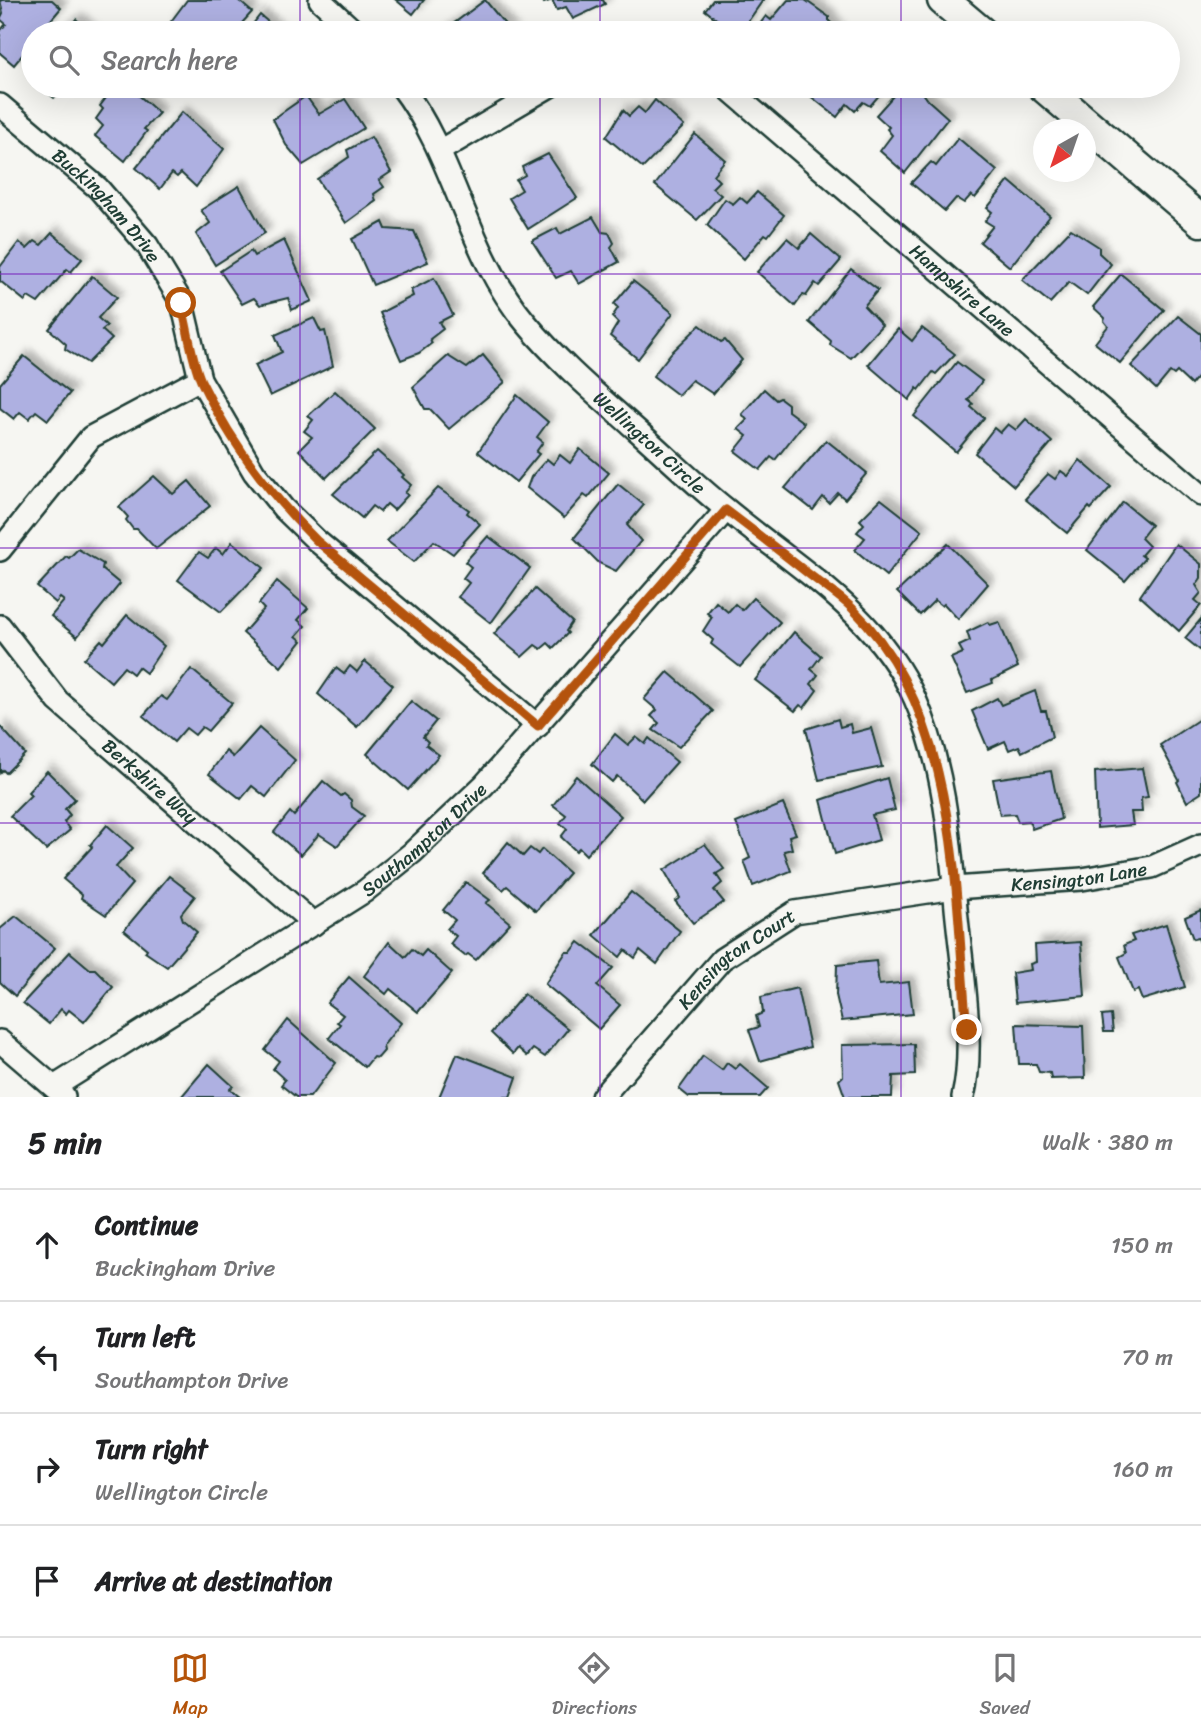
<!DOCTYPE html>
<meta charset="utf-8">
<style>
body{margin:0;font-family:Sriracha,sans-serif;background:#f6f6f6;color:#202124}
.compass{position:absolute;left:1033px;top:119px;width:63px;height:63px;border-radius:50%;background:#fff;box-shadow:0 7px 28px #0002;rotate:220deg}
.stop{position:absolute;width:21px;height:21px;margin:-16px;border:5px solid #b45309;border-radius:50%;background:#fff}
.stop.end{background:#b45309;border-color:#fff;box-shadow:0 2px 7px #0008}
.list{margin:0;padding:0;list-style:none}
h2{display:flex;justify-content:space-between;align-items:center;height:91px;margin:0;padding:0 28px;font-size:30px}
h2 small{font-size:23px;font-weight:400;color:#757577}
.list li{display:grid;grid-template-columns:46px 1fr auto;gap:21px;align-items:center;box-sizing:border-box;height:112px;padding:0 28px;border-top:2px solid #e0e0e0}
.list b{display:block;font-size:26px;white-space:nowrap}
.list p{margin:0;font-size:23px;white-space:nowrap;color:#757577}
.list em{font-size:23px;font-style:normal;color:#757577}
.icon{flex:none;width:38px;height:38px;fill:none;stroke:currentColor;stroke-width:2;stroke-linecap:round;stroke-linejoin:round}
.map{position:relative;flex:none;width:1201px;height:1097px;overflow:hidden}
.search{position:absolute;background:#fff;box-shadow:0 7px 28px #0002;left:21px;right:21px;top:21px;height:77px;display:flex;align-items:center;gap:18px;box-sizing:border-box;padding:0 24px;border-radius:38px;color:#757577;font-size:26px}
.sheet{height:539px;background:#fff}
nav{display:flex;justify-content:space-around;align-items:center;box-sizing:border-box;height:98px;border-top:2px solid #e0e0e0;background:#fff;font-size:19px;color:#757577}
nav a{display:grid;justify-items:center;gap:4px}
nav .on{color:#b45309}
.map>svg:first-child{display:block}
</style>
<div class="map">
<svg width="1201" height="1097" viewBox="0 0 1201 1097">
<defs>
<filter id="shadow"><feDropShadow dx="6" dy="-6" stdDeviation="3.5" flood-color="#0004"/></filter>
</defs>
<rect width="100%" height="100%" fill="#f6f6f2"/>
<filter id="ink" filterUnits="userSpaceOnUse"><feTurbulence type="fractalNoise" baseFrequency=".0143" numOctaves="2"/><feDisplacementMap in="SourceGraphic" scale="14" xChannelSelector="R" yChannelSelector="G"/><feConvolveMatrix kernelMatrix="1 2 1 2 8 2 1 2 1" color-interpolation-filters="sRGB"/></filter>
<g filter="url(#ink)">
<g fill="#aeb0e1" stroke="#1f3d34" stroke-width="2" filter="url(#shadow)">
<polygon points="0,0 52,0 61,8 40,33 33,33 33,42 14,65 0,53 0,31 6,24 0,19 3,13"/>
<polygon points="187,0 238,0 252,12 233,33 179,33 169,24"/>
<polygon points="396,0 424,0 413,14"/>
<polygon points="485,0 512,33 441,33"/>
<polygon points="542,0 603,0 605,4 573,19 566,7 557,10 552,0 544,3"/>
<polygon points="713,0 763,0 740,33 734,33 705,10"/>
<polygon points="788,0 805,0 829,17 829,21 837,28 833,33 754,32 766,16 771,20"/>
<polygon points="260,15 281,33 246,33"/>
<polygon points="76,19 91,33 61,33 68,25 70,27"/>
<polygon points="40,86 77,86 72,92 65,87 54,98"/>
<polygon points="115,86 128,86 159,113 144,129 147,131 125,161 95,136 103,126 96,119 103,109 100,106"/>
<polygon points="811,86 887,86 870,106 863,102 855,111 847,104 837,117 805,92"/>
<polygon points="902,86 920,89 928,100 948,118 905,173 880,151 892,135 887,129 889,127 876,115"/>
<polygon points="306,96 319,114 345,99 364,128 303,165 286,145 273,119"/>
<polygon points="655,100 684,126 643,168 606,137 623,110 629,116 638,107 645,113"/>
<polygon points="182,112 224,149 196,187 181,173 177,177 172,173 160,189 136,168"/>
<polygon points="695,134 725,160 713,175 719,181 712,188 721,195 697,220 655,185"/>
<polygon points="371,137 391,172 379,180 384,187 374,194 376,201 346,223 317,179 349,157 347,150"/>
<polygon points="958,138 997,171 975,198 971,195 964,203 956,198 945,211 911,183 931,162 936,166"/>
<polygon points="548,154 577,198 528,229 509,198 522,190 516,180 525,175 522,167"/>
<polygon points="1009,181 1050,216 1010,267 980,242 993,226 985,221 992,212 987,208"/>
<polygon points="239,186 265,233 215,265 196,234 210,223 201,210"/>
<polygon points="757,192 784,215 768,236 765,234 744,259 707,225 725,199 733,204 740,197 747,203"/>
<polygon points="593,217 602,232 609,233 614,243 611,247 619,262 579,284 571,271 556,278 532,241 557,228 560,234"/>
<polygon points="383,222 386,229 414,231 428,262 373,285 352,239"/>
<polygon points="1071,229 1099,247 1099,253 1111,264 1087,295 1069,282 1050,303 1022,280"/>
<polygon points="52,233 82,259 71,272 67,269 38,303 28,297 25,301 0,281 0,267 19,242 27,249 35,241 41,245"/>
<polygon points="811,234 841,260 819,286 815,283 806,296 803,295 795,306 757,272 787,238 799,248"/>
<polygon points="284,240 312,301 292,310 288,298 260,305 254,298 242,304 220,271 251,251 254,256"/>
<polygon points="851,269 878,290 864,306 882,325 851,358 830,345 831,341 809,322"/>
<polygon points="1121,274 1164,310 1120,363 1095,343 1108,326 1104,321 1105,318 1093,307"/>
<polygon points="92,276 117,297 98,318 107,326 102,330 112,339 88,363 65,349 66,344 49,329"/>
<polygon points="434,278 453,315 439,322 443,329 430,339 432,343 419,353 401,360 380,313 413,296 411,290"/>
<polygon points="633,281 673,313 638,359 610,336 618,323 612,317 618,308 614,304"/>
<polygon points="1178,316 1201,334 1201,373 1191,385 1177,372 1174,375 1170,372 1156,389 1131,366"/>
<polygon points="314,318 321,332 325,331 333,366 270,396 255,365 282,352 275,335"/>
<polygon points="700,325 721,342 725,340 742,360 713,394 692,380 678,395 653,376 671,353"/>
<polygon points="922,328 955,354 936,374 933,372 919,390 917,388 909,400 868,365 898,329 912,341"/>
<polygon points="483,355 505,382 449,429 430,409 425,409 413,387 448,356 467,368"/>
<polygon points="24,356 70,393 48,420 36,411 29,419 20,412 14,419 0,408 0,384"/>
<polygon points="957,362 982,381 968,400 973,404 971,407 984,418 956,452 914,416"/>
<polygon points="764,389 776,400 780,398 788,404 788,411 804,423 775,460 771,457 760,470 735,451 747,436 738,429 747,420 742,414"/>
<polygon points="335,391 375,429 326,478 299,450 312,437 304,431 313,420 308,416"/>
<polygon points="517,395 548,422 537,437 543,442 536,452 539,454 516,482 478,452"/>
<polygon points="1026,419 1052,442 1014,486 975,453 994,428 1000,433 1008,424 1016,430"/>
<polygon points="826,440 867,473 845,499 838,493 829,503 823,497 813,510 785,488"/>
<polygon points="580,449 609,473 588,498 584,495 564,518 527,488 531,477 547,459 553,464 560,455 570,463"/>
<polygon points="377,451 404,475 402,477 411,485 405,493 408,495 394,510 387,504 380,512 372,506 362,518 333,494"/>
<polygon points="1080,460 1111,487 1091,509 1089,507 1067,533 1025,499 1048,474 1055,479 1061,471 1068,476"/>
<polygon points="154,476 173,494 189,481 210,506 156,549 137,529 133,529 126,520 128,517 119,507"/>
<polygon points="618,484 644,505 627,525 641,541 616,571 599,563 574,538"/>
<polygon points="438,488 469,510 467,513 480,524 453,554 434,541 414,562 387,541"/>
<polygon points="881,499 922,531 886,576 855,550 865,538 857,532 864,524 860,520"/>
<polygon points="1123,502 1151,525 1141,538 1149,546 1141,555 1145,558 1125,581 1087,550"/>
<polygon points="488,536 530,568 491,623 458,597 469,583 463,578 471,567 465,562"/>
<polygon points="232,542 264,568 221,612 178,580 199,552 208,558 216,548 223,554"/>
<polygon points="948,544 988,584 958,619 944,604 942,606 935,600 920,615 897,592"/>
<polygon points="1176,544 1201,564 1201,578 1196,585 1201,593 1195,600 1201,605 1179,631 1140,596"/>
<polygon points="78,549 103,564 102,569 120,584 77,637 51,616 64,601 60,598 56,603 37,587 66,556 69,558"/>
<polygon points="277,581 308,608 298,620 305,626 296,636 302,641 281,667 243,633 264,609 259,604"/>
<polygon points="535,589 572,622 566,631 568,633 553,648 548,643 541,649 535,645 522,657 494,634"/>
<polygon points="753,598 780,622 740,667 711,644 713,640 703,631 712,617 707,613 716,602 728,612 735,604 742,610"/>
<polygon points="127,615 164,646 146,673 138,667 133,674 124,667 111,682 84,659 101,640 104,643"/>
<polygon points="1201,619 1201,651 1185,638"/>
<polygon points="988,622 990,625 999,622 1018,667 992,680 993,683 967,693 951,658 963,653 959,646 970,641 967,632"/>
<polygon points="794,632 821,656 811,669 818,675 811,684 817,690 804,708 800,705 795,711 755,680"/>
<polygon points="365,661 393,685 357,727 318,694 336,668 344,674 350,666 357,672"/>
<polygon points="191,669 232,703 208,731 202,727 195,735 186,728 174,742 143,716 161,696 167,700"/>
<polygon points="668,672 713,711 679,747 653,730 659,723 651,716 657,710 644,699"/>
<polygon points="1035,691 1041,711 1046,711 1052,737 1022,752 1019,746 1009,750 1005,741 988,749 972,711 997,698 1001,705"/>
<polygon points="411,701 436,721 423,737 428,742 426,745 439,755 408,790 367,754"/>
<polygon points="1201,718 1201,793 1187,802 1177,782 1179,780 1160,745"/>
<polygon points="838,719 840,727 850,724 852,733 871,728 882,767 819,780 806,729"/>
<polygon points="0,726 25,754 6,773 3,770 0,773"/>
<polygon points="259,728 295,760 266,797 252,786 241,799 209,774 226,751 233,757"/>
<polygon points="615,734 628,745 636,737 645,744 649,738 677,762 643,800 617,776 612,782 592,764"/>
<polygon points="1142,768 1148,797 1141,798 1142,812 1131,812 1133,825 1097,828 1095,772"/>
<polygon points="47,771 75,799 65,809 70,815 64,822 70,830 46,850 10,816 31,795 28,792"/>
<polygon points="1051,771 1061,819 1032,829 1029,821 1018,822 1015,814 1000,815 993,779"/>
<polygon points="576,776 621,816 586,855 579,848 576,851 561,837 567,829 560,823 566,815 553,805"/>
<polygon points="887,778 895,810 872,815 879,840 835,854 821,800"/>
<polygon points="323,781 341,796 344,794 351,800 352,807 364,816 337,846 319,834 301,855 274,832 290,812 294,816"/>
<polygon points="783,804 796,834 789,836 792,849 784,851 791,871 753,886 744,861 750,858 736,823"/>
<polygon points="107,825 133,848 116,867 132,884 106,915 81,898 82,895 63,879 92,847 90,845"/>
<polygon points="508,842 523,856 530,848 538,854 542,849 569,873 536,911 507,886 503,890 483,873"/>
<polygon points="705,844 724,869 716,874 722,883 714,890 724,902 693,923 675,901 680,898 664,870"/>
<polygon points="169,876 195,896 181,914 183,920 197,932 167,967 145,952 147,949 124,930"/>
<polygon points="466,882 490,900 486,903 510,923 476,960 468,954 465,956 450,944 456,936 447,929 455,920 443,910"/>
<polygon points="631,892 680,931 657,964 640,950 635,958 625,950 620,957 594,935"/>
<polygon points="1201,910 1201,945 1198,938 1193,939 1185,917"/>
<polygon points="16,916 55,948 15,996 0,982 0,929"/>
<polygon points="1166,924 1185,987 1142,1000 1138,990 1133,992 1119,957 1126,953 1124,945 1134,941 1131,935"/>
<polygon points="389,942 405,957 412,949 421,956 426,950 452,973 418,1012 390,989 386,994 364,976"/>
<polygon points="579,942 613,968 597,986 620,1005 599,1029 545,984 566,952 571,952"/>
<polygon points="1081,942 1085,996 1015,1003 1012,973 1031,970 1030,964 1036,962 1035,945"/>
<polygon points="70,952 90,969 95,969 113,987 84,1022 69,1010 66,1014 61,1009 49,1024 23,1003"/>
<polygon points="876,961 879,985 909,982 913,1014 842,1021 836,995 837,965"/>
<polygon points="349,977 401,1023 383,1046 384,1051 378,1058 373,1057 365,1067 329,1038 340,1024 337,1022 343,1015 327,1003"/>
<polygon points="797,988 810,1047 760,1061 749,1030 759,1027 756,1016 763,1013 761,997"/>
<polygon points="524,994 568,1029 545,1057 533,1049 527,1056 518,1048 513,1054 491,1033"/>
<polygon points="1111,1015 1113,1032 1104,1032 1102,1016"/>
<polygon points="288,1020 336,1063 310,1097 296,1097 281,1085 285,1080 273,1069 279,1061 265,1050"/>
<polygon points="1016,1024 1083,1026 1085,1078 1051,1079 1050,1073 1039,1072 1036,1064 1019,1064"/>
<polygon points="914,1044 915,1075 893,1076 892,1097 845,1097 839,1080 843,1076 842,1045"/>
<polygon points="457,1054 517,1077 510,1097 439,1097"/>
<polygon points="703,1056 722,1070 727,1063 735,1069 740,1064 768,1088 760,1097 689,1097 679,1089"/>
<polygon points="209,1064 233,1086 230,1089 240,1097 181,1097"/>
</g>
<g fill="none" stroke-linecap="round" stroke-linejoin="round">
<defs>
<g id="street">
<polyline points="320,0 356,33"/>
<path id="s1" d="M401,86c55,72 66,168 125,237 34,41 75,75 114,110 29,26 57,53 87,77 70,58 150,103 188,189 29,65 35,139 41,209 5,55 20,136 7,189"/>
<path id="s2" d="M725,86l476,409"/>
<path id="s3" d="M0,105l98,83 49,57 35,58 18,76 54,93 29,36 34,33 221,185"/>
<polyline points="441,150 550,86"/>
<polyline points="0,550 91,437 200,379"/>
<path id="s4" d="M0,626l58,75 256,223"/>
<polyline points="0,1041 64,1096"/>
<path id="s5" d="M54,1087l311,-196 47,-38 72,-68 242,-275"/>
<path id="s6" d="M602,1097l120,-138 73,-47 159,-24 128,-9 70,-12 49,-22"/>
</g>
<g id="secondary">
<polyline points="943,0 982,33"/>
<polyline points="1043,86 1201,221"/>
</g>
</defs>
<use href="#street" stroke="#1f3d34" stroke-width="26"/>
<use href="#secondary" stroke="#1f3d34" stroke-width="35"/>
<use href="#street" stroke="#f6f6f2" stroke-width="21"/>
<use href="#secondary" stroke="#f6f6f2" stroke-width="30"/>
</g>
</g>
<g fill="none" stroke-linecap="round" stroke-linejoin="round" filter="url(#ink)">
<path stroke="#b45309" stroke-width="9" d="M181,303c7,25 10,55 20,78 29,60 68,113 116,160l221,185 188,-216c28,21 56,43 84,65 14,11 30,21 42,33 108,107 102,280 115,422"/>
</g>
<path fill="none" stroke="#7b2cbf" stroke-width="2" stroke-opacity="0.55" d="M300,0v33M600,0v33M901,0v33M300,86v1011M600,86v1011M901,86v1011M0,274h1201M0,548h1201M0,823h1201"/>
<g text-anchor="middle" stroke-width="5" stroke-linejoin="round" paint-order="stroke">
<g font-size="19" fill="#1f3d34" stroke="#f6f6f2">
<text dy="7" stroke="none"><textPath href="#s3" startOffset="147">Buckingham Drive</textPath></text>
<text dy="7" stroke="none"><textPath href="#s2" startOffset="313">Hampshire Lane</textPath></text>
<text dy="7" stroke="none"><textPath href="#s1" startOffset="441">Wellington Circle</textPath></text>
<text dy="7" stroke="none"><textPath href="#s4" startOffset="217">Berkshire Way</textPath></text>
<text dy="7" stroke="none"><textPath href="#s5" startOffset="446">Southampton Drive</textPath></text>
<text dy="7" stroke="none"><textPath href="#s6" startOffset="556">Kensington Lane</textPath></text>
<text dy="7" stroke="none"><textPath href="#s6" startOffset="194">Kensington Court</textPath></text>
</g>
</g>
</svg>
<svg class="compass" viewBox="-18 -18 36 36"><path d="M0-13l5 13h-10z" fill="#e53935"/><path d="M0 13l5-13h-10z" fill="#757577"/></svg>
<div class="stop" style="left:181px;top:303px"></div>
<div class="stop end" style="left:967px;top:1030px"></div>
<div class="search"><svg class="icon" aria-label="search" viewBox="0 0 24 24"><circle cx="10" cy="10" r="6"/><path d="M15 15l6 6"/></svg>Search here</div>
</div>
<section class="sheet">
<h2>5 min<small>Walk · 380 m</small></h2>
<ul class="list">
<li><svg class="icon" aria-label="ahead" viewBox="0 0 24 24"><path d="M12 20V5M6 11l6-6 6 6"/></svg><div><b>Continue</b><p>Buckingham Drive</p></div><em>150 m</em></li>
<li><svg class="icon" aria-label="left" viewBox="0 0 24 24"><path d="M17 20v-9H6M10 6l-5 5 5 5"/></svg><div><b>Turn left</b><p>Southampton Drive</p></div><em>70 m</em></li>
<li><svg class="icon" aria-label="right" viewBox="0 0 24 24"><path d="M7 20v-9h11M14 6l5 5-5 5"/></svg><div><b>Turn right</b><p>Wellington Circle</p></div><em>160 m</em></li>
<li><svg class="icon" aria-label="arrive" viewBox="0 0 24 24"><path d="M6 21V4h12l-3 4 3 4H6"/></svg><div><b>Arrive at destination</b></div></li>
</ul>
</section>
<nav>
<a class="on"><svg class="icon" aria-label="map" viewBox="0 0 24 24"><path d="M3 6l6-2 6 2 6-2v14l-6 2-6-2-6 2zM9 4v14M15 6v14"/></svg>Map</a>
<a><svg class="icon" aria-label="directions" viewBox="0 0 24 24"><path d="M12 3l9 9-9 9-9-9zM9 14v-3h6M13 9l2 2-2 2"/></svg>Directions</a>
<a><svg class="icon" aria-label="saved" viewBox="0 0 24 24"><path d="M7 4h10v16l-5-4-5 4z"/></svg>Saved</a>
</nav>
